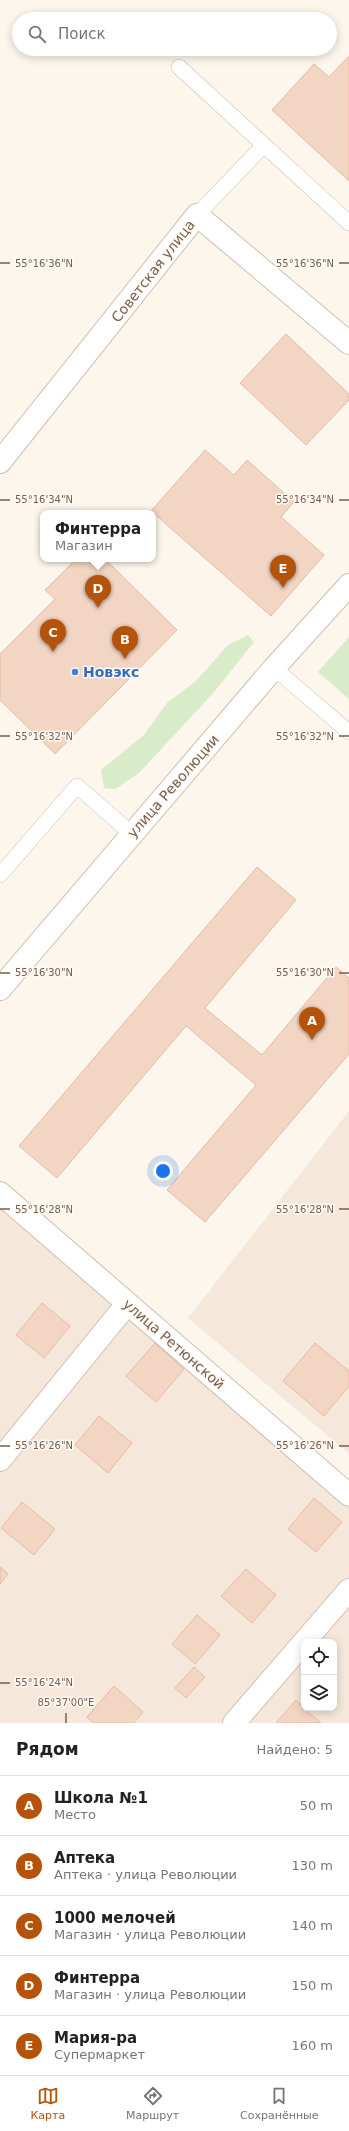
<!DOCTYPE html>
<html lang="ru">
<meta charset="utf-8">
<style>
body{margin:0;font-family:"DejaVu Sans",sans-serif;background:#f2f2f2;color:#222}
.controls{position:absolute;right:12px;bottom:12px;display:grid;overflow:hidden;border-radius:8px;box-shadow:0 2px 10px #0003}
.controls button{width:36px;height:36px;display:grid;place-items:center;padding:0;border:0;border-bottom:1px solid #e0e0e0;background:#fff;color:#222;font:20px sans-serif}
.you{position:absolute;left:163px;top:1171px;width:14px;height:14px;margin:-10px;border:3px solid #fff;border-radius:50%;background:#1a73e8;box-shadow:0 0 0 6px #1a73e833}
.badge{display:grid;place-items:center;width:26px;height:26px;border-radius:50%;background:#b45309;color:#fff;font-size:13px;font-weight:700}
.pin{position:absolute;translate:-50% -33px;filter:drop-shadow(0 1px 2px #0008)}
.pin::after{content:'';position:absolute;top:21px;width:14px;height:12px;background:inherit;clip-path:polygon(0 0,100% 0,50% 100%)}
.popup{position:absolute;left:40px;top:510px;width:116px;height:52px;box-sizing:border-box;display:grid;place-content:center;border-radius:8px;background:#fff;filter:drop-shadow(0 1px 3px #0005);font-size:13px;white-space:nowrap;color:#767676}
.popup b{font-size:15px;color:#222}
.popup::after{content:'';position:absolute;left:50%;top:100%;margin-left:-8px;border:8px solid transparent;border-top-color:#fff}
.list{margin:0;padding:0;list-style:none}
h2{display:flex;justify-content:space-between;align-items:center;height:52px;margin:0;padding:0 16px;font-size:17px}
h2 small{font-size:13px;font-weight:400;color:#767676}
.list li{display:grid;grid-template-columns:26px 1fr auto;gap:12px;align-items:center;box-sizing:border-box;height:60px;padding:0 16px;border-top:1px solid #e0e0e0}
.list b{display:block;font-size:15px;white-space:nowrap}
.list p{margin:0;font-size:13px;white-space:nowrap;color:#767676}
.list em{font-size:13px;font-style:normal;color:#767676}
.icon{flex:none;width:22px;height:22px;fill:none;stroke:currentColor;stroke-width:2;stroke-linecap:round;stroke-linejoin:round}
.map{position:relative;flex:none;width:349px;height:1723px;overflow:hidden}
.search{position:absolute;background:#fff;box-shadow:0 2px 10px #0003;left:12px;right:12px;top:12px;height:44px;display:flex;align-items:center;gap:10px;box-sizing:border-box;padding:0 14px;border-radius:22px;color:#767676;font-size:15px}
.sheet{height:352px;background:#fff}
nav{display:flex;justify-content:space-around;align-items:center;box-sizing:border-box;height:56px;border-top:1px solid #e0e0e0;background:#fff;font-size:11px;color:#767676}
nav a{display:grid;justify-items:center;gap:2px}
nav .on{color:#b45309}
.map>svg:first-child{display:block}
</style>
<div class="map">
<svg width="349" height="1723" viewBox="0 0 349 1723">
<rect width="100%" height="100%" fill="#fdf6ec"/>
<g fill="#f5e8da" fill-rule="evenodd">
<polygon points="349,1111 349,1454 188,1318"/>
<path d="M0,1193l349,302v228h-349zM304,1642h30v66h-30z"/>
</g>
<g fill="#d8ecc9">
<polygon points="248,635 254,642 215,691 139,773 115,789 104,788 101,770 144,735 167,703 196,681 228,645"/>
<polygon points="349,637 349,699 318,672"/>
</g>
<g fill="#f3d5c3" stroke="#e6bba3">
<polygon points="349,56 349,181 272,110 314,64 329,77"/>
<polygon points="286,334 349,394 349,400 306,445 240,383"/>
<polygon points="205,450 234,475 247,460 294,502 281,517 324,555 271,616 151,511"/>
<polygon points="76,559 105,559 177,630 55,754 0,700 0,654 55,599 45,590"/>
<polygon points="257,867 296,900 205,1008 262,1055 336,967 349,978 349,1054 205,1222 167,1190 256,1085 186,1026 57,1178 19,1146"/>
<polygon points="42,1303 70,1326 44,1358 16,1335"/>
<polygon points="155,1343 184,1369 156,1402 126,1376"/>
<polygon points="315,1343 349,1371 349,1386 324,1416 283,1381"/>
<polygon points="99,1416 132,1443 108,1473 75,1445"/>
<polygon points="314,1498 342,1522 316,1552 288,1529"/>
<polygon points="22,1502 55,1529 34,1555 1,1528"/>
<polygon points="0,1567 8,1574 0,1584"/>
<polygon points="246,1569 276,1595 252,1623 221,1596"/>
<polygon points="197,1615 220,1635 195,1664 172,1644"/>
<polygon points="194,1667 205,1677 186,1698 175,1688"/>
<polygon points="114,1686 143,1712 134,1723 93,1723 87,1717"/>
<polygon points="296,1700 304,1708 321,1723 276,1723"/>
</g>
<g fill="none" stroke-linecap="round" stroke-linejoin="round">
<defs>
<g id="service">
<polyline points="179,67 349,223"/>
<polyline points="197,215 264,145"/>
<polyline points="274,668 349,732"/>
<polyline points="0,875 77,786 132,834"/>
</g>
<g id="minor">
<polyline points="0,462 197,215 349,343"/>
<polyline points="0,1193 349,1495"/>
<polyline points="0,1460 127,1304"/>
<polyline points="304,1642 349,1590"/>
<polyline points="234,1723 304,1642"/>
</g>
<polyline id="tertiary" points="0,989 274,668 349,585"/>
</defs>
<use href="#service" stroke="#d1beb0" stroke-width="16"/>
<use href="#minor" stroke="#d1beb0" stroke-width="24"/>
<use href="#tertiary" stroke="#d1beb0" stroke-width="24"/>
<use href="#service" stroke="#fff" stroke-width="15"/>
<use href="#minor" stroke="#fff" stroke-width="22"/>
<use href="#tertiary" stroke="#fff" stroke-width="22"/>
</g>
<path fill="none" stroke="#7a5c4d" stroke-width="1.5" d="M0,263h10M339,263h10M0,500h10M339,500h10M0,736h10M339,736h10M0,973h10M339,973h10M0,1209h10M339,1209h10M0,1446h10M339,1446h10M0,1683h10M66,1713v10"/>
<circle fill="#3f7fe0" stroke="#fffaf3" stroke-width="1.5" cx="75" cy="672" r="4"/>
<g text-anchor="middle" stroke-width="3" stroke-linejoin="round" paint-order="stroke">
<g font-size="14" fill="#7a5c4d" stroke="#fffaf3">
<text transform="translate(153 271) rotate(-52)" y="5">Советская улица</text>
<text transform="translate(173 786) rotate(-49)" y="5">улица Революции</text>
<text transform="translate(174 1344) rotate(41)" y="5">улица Ретюнской</text>
</g>
<g font-size="14" font-weight="bold" fill="#366cbe" stroke="#fffaf3" text-anchor="start">
<text x="83" y="677">Новэкс</text>
</g>
</g>
<g font-size="10" text-anchor="middle" fill="#7a5c4d" stroke="#fffaf3" stroke-width="3" stroke-linejoin="round" paint-order="stroke">
<text x="44" y="267">55°16'36"N</text>
<text x="305" y="267">55°16'36"N</text>
<text x="44" y="503">55°16'34"N</text>
<text x="305" y="503">55°16'34"N</text>
<text x="44" y="740">55°16'32"N</text>
<text x="305" y="740">55°16'32"N</text>
<text x="44" y="976">55°16'30"N</text>
<text x="305" y="976">55°16'30"N</text>
<text x="44" y="1213">55°16'28"N</text>
<text x="305" y="1213">55°16'28"N</text>
<text x="44" y="1449">55°16'26"N</text>
<text x="305" y="1449">55°16'26"N</text>
<text x="44" y="1686">55°16'24"N</text>
<text x="66" y="1706">85°37'00"E</text>
</g>
</svg>
<div class="controls">
<button><svg class="icon" aria-label="locate" viewBox="0 0 24 24"><circle cx="12" cy="12" r="6"/><path d="M12 2v4M12 18v4M2 12h4M18 12h4"/></svg></button>
<button><svg class="icon" aria-label="layers" viewBox="0 0 24 24"><path d="M12 4l9 5-9 5-9-5zM3 14l9 5 9-5"/></svg></button>
</div>
<div class="you"></div>
<div class="pin badge" style="left:312px;top:1040px">A</div>
<div class="pin badge" style="left:125px;top:659px">B</div>
<div class="pin badge" style="left:53px;top:652px">C</div>
<div class="pin badge" style="left:98px;top:608px">D</div>
<div class="popup"><b>Финтерра</b>Магазин</div>
<div class="pin badge" style="left:283px;top:588px">E</div>
<div class="search"><svg class="icon" aria-label="search" viewBox="0 0 24 24"><circle cx="10" cy="10" r="6"/><path d="M15 15l6 6"/></svg>Поиск</div>
</div>
<section class="sheet">
<h2>Рядом<small>Найдено: 5</small></h2>
<ul class="list">
<li><span class="badge">A</span><div><b>Школа №1</b><p>Место</p></div><em>50 m</em></li>
<li><span class="badge">B</span><div><b>Аптека</b><p>Аптека · улица Революции</p></div><em>130 m</em></li>
<li><span class="badge">C</span><div><b>1000 мелочей</b><p>Магазин · улица Революции</p></div><em>140 m</em></li>
<li><span class="badge">D</span><div><b>Финтерра</b><p>Магазин · улица Революции</p></div><em>150 m</em></li>
<li><span class="badge">E</span><div><b>Мария-ра</b><p>Супермаркет</p></div><em>160 m</em></li>
</ul>
</section>
<nav>
<a class="on"><svg class="icon" aria-label="map" viewBox="0 0 24 24"><path d="M3 6l6-2 6 2 6-2v14l-6 2-6-2-6 2zM9 4v14M15 6v14"/></svg>Карта</a>
<a><svg class="icon" aria-label="directions" viewBox="0 0 24 24"><path d="M12 3l9 9-9 9-9-9zM9 14v-3h6M13 9l2 2-2 2"/></svg>Маршрут</a>
<a><svg class="icon" aria-label="saved" viewBox="0 0 24 24"><path d="M7 4h10v16l-5-4-5 4z"/></svg>Сохранённые</a>
</nav>
